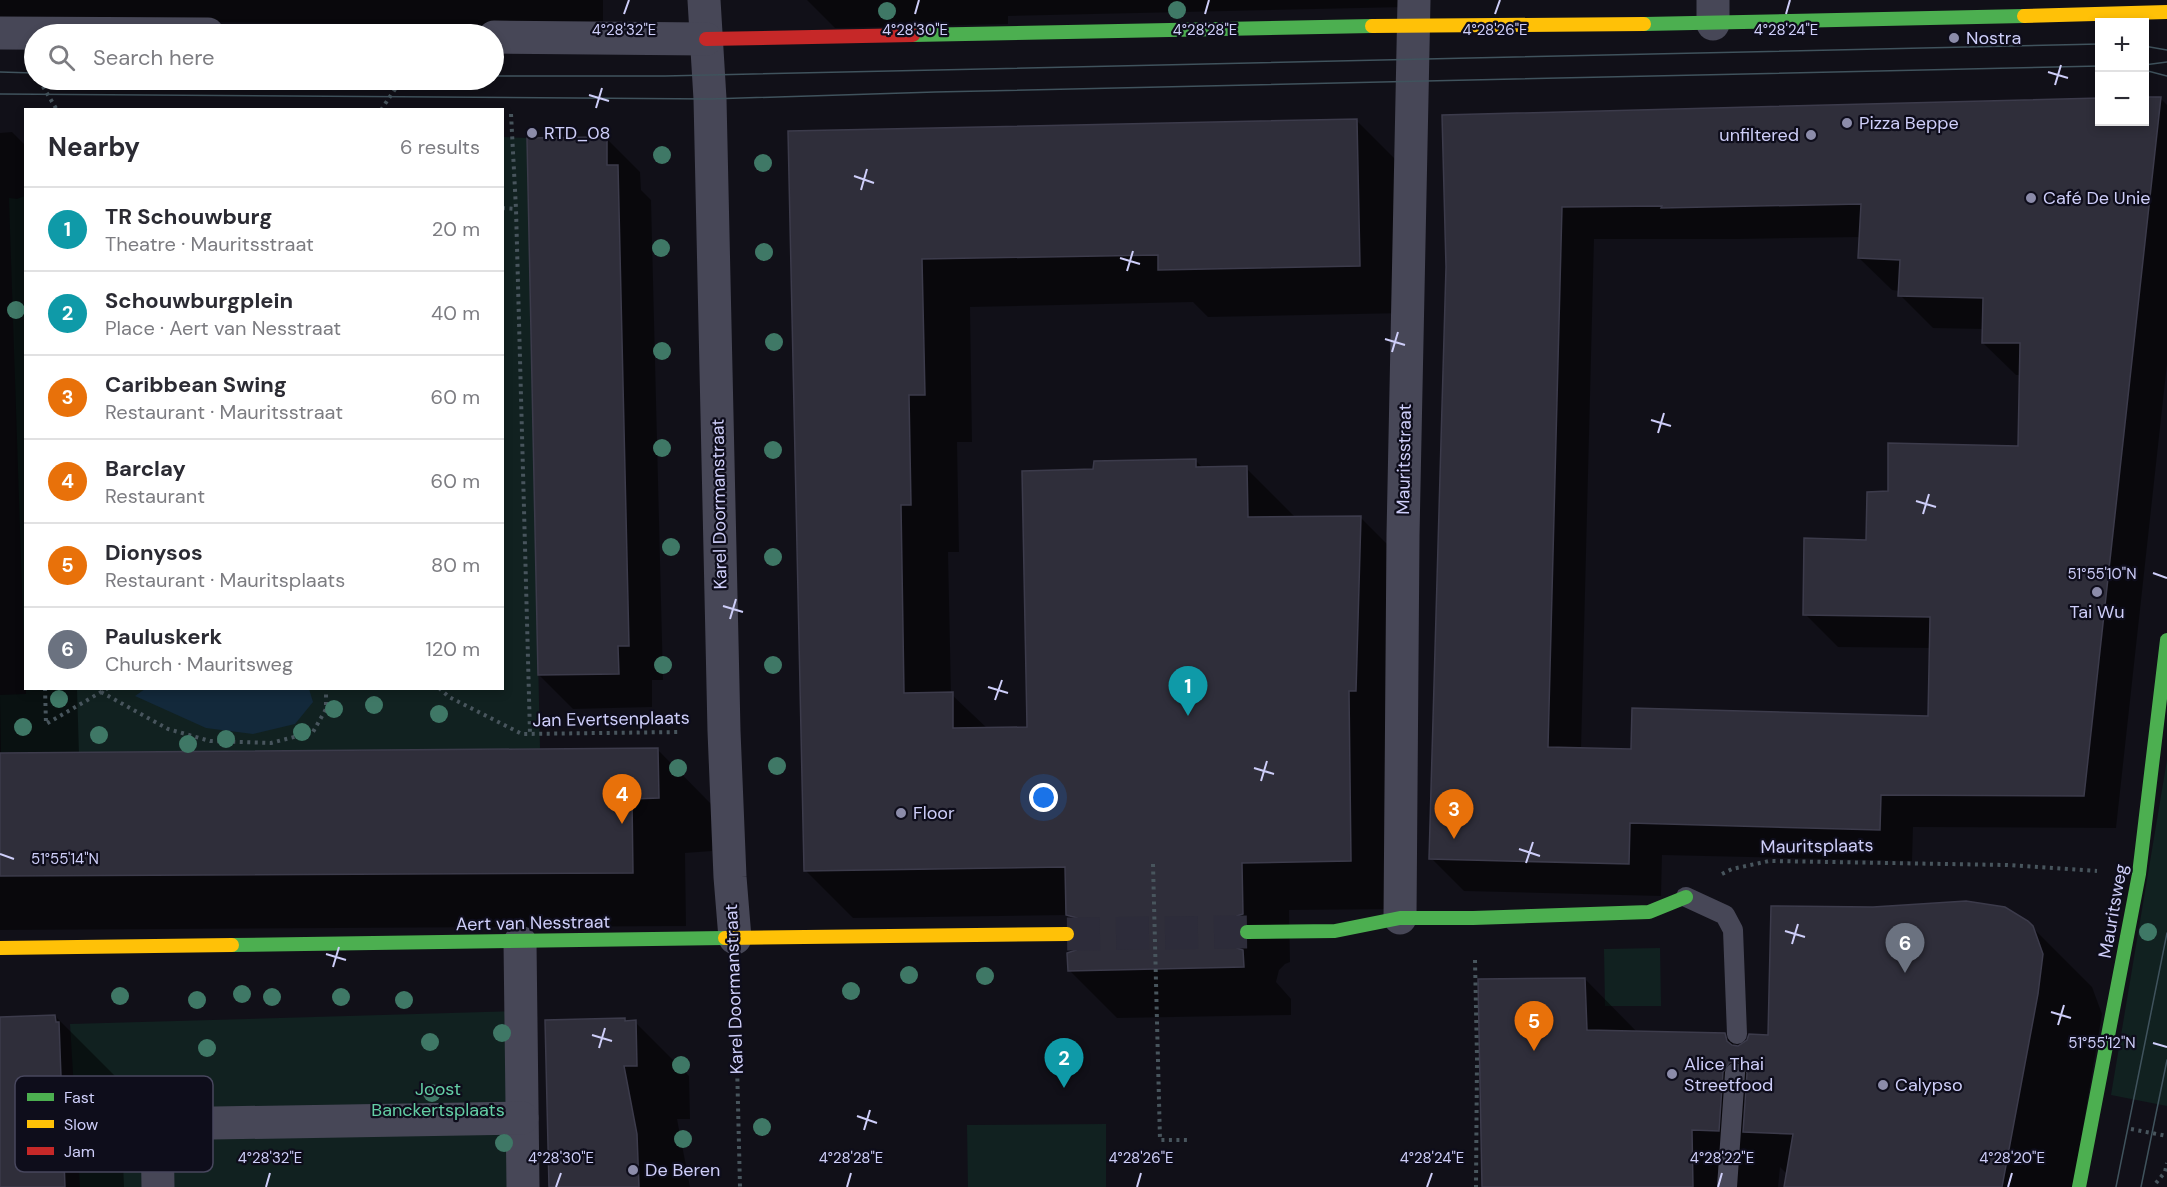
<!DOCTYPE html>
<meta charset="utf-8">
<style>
body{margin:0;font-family:"DM Sans",sans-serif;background:#f7f7f7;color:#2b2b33}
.controls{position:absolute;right:18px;top:18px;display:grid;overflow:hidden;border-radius:0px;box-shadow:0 3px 9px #0003}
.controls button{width:54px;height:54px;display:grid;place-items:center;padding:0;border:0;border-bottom:2px solid #e1e1e2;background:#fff;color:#2b2b33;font:30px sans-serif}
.you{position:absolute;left:1044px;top:798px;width:21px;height:21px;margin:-15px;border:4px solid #fff;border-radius:50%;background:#1a73e8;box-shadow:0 0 0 9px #1a73e833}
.badge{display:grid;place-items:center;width:39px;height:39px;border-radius:50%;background:#ea580c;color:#fff;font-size:20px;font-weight:700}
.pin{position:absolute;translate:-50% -50px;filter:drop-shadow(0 2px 3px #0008)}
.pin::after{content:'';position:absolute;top:32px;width:21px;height:18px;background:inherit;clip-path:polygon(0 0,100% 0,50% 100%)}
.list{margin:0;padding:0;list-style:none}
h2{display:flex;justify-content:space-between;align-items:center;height:78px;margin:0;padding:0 24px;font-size:26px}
h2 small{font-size:20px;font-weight:400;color:#7c7c81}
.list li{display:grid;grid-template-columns:39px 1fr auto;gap:18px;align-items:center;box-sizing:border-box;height:84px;padding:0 24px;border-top:2px solid #e1e1e2}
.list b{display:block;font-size:22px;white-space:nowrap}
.list p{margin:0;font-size:20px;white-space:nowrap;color:#7c7c81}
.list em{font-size:20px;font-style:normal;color:#7c7c81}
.icon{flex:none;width:33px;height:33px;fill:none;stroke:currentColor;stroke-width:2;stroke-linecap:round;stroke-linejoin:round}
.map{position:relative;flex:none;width:2167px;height:1187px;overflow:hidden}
.search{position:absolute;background:#fff;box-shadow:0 3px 9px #0003;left:24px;top:24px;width:480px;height:66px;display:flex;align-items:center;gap:15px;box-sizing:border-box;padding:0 21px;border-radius:33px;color:#7c7c81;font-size:22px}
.panel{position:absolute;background:#fff;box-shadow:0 3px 9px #0003;left:24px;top:108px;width:480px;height:582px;border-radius:0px}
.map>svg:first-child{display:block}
</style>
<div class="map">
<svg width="2167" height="1187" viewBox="0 0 2167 1187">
<rect width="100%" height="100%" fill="#111018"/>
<g fill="#112120">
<polygon points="503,137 527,138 540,749 1,753 0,695 26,694 26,688 502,688"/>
<polygon points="25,196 26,196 25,679 9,198 17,199"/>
<polygon points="2167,760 2167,1106 2111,1095"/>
<polygon points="1660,948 1661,1006 1605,1006 1604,949"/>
<polygon points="523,1011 528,1187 80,1187 70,1024"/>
<polygon points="1106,1124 1106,1187 968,1187 967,1125"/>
</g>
<polygon fill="#13293b" points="145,689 309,689 313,702 295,724 253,734 206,728 135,696"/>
<g fill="#0007" fill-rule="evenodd">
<polygon points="0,0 603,0 603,30 538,26 0,20"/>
<polygon points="807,0 1413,0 1406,7 1008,16 1008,24 835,28"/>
<path d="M2144,98h16l7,7v259l-51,464 -203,-1 -1,34 -250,-6 -1,41 -197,-5 -33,-33 16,-591 -4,-151 701,6zM1861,237l-2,21 33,32 8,1v4l33,33 50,1v14l33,32h4l-1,72 -130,46 -21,48 -63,73 33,33 93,1 -1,69 -298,34 -51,-1 13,-511h144z"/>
<polygon points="1357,121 1405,169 1407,313 1208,317 1193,302 970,307 972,442 957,442 959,552 948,552 951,694 988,729 1029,728 1095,470 1195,460 1203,468 1246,468 1294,516 1294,518 1361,518 1409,566 1398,909 1289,910 1290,962 1285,964 1279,970 1276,982 1291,999 1291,1015 1117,1018 1069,970 1077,952 1084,944 1087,934 1068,915 853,918 805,870 790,133"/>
<polygon points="12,132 26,146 26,688 77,688 79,754 658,750 711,804 712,851 685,853 686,926 0,930 0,133"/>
<polygon points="606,138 640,172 641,190 651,200 663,680 652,680 652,707 573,709 539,675"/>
<polygon points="2032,927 2092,987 2102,1014 2073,1187 1785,1187 1788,1175 1780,1167 1778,1187 1484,1187 1585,979 1638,1033 1724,1035 1737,1047 1769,1036"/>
<polygon points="55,1016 117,1078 117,1082 120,1086 124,1187 0,1187 0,1018"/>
<polygon points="624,1020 627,1022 635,1022 689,1076 690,1119 677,1119 690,1187 550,1187"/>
</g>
<g fill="#2f2e3a" stroke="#3c3b4b" stroke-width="1.5" fill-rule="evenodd">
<path d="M2145,97h16l-77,699 -203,-1 -1,35 -250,-7 -1,41 -200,-5 17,-592 -4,-152 658,-17v24h45zM1861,204l-3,54 42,2 -2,36 85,2 -1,45h38l-2,103 -130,-3v48l-21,1 -1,48 -62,-2 -1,77 127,2 -2,99 -296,-8 -1,41 -83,-2 14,-540 100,-1 -1,2z"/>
<polygon points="1357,119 1360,266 1158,270 1158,255 922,259 925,395 909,395 911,505 901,505 904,693 953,692 953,728 1027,727 1022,471 1093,469 1094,461 1196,459 1196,467 1247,466 1248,517 1361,516 1356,691 1349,691 1351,861 1242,863 1243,914 1237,916 1231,922 1228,933 1231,942 1237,948 1243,950 1244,967 1068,971 1067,953 1076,950 1083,944 1086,933 1083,925 1077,918 1066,915 1065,867 804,871 788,131"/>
<polygon points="607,137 607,165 618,165 629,646 618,646 619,674 538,675 527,138"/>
<polygon points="658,748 659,798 632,799 633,873 0,876 0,753"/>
<polygon points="1966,901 2005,907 2028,921 2033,926 2043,954 2038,994 2002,1187 1784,1187 1793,1134 1743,1132 1747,1073 1742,1063 1735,1061 1729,1063 1723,1072 1719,1131 1692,1130 1693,1187 1482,1187 1478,979 1585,978 1587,1030 1725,1033 1727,1041 1732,1045 1738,1046 1747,1040 1749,1034 1768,1035 1771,906 1873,907"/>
<polygon points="55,1015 56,1022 59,1022 65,1187 0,1187 0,1017"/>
<polygon points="625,1018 625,1021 636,1020 637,1066 624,1066 637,1134 639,1187 549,1187 545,1020"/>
</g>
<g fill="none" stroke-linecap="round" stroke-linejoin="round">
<polyline stroke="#2d2c3a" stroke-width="33" stroke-dasharray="33 16" stroke-linecap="butt" points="1067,934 1247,932"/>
<g stroke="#48555d" stroke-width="4" stroke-dasharray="3 4.5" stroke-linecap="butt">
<polyline points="39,80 57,110"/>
<polyline points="381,110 401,80"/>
<polyline points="511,114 516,209 530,734"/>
<polyline points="502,208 516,209"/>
<polyline points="45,688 46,724 108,688"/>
<polyline points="439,688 449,697 522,734 681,732"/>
<polyline points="101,692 168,729 210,741 271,743 313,732 326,709 326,688"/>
<polyline points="1153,864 1160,1140 1187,1140"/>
<polyline points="1722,874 1732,869 1769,861 2007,865 2097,871"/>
<polyline points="1475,960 1477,1057 1476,1187"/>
<polyline points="735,981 740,1187"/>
<polyline points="2131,1129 2167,1136"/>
<polyline points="2156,1183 2165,1172 2167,1163"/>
</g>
<g stroke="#474757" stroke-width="20">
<polyline points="1686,897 1725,915 1733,930 1737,1034"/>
<polyline points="1727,1187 1735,1073"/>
</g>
<g stroke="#474757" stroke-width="33">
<polyline points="704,0 710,99 724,731 730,877 735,938"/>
<polyline points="1713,24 1713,0"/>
<polyline points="0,33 208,34"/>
<polyline points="494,37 706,39"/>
<polyline points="1400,918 1403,535 1414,0"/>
<polyline points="520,942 523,1187"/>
<polyline points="158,1187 157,1124 522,1118"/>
</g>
<g stroke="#4caf50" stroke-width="14">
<polyline points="1644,24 2024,16"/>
<polyline points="913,35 1372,26"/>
<polyline points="1247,932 1335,931 1400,918 1473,918 1649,912 1686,897"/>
<polyline points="232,945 725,938"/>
<polyline points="2079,1187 2139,874 2167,640"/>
</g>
<g stroke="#ffc107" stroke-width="14">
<polyline points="2024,16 2167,12"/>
<polyline points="1372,26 1644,24"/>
<polyline points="725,938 1067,934"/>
<polyline points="0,948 232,945"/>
</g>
<polyline stroke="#c62828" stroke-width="14" points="706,39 913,35"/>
<g stroke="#40535d" stroke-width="1.5">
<polyline points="2144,46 2167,50"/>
<polyline points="2144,65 2167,62"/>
<polyline points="2144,70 2167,76"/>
<polyline points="0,72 34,73"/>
<polyline points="494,76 665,76 2100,44"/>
<polyline points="0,94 710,99 935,92 2100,66"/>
<polyline points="2116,1187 2167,933"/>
<polyline points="2141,1187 2167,1060"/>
</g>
</g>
<g fill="#3f7866">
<circle cx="1177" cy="10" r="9"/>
<circle cx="887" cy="11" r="9"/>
<circle cx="662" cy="155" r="9"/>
<circle cx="763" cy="163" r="9"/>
<circle cx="661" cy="248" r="9"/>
<circle cx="764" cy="252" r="9"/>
<circle cx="16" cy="310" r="9"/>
<circle cx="774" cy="342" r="9"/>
<circle cx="662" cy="351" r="9"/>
<circle cx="662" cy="448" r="9"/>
<circle cx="773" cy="450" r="9"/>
<circle cx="671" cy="547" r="9"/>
<circle cx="773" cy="557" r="9"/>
<circle cx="663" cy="665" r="9"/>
<circle cx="773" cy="665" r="9"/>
<circle cx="59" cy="699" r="9"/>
<circle cx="374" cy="705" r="9"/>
<circle cx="334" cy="709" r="9"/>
<circle cx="439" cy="714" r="9"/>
<circle cx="23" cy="727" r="9"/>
<circle cx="302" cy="732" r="9"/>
<circle cx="99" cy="735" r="9"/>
<circle cx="226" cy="739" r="9"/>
<circle cx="188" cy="744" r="9"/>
<circle cx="777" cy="766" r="9"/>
<circle cx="678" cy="768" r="9"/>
<circle cx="2148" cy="932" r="9"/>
<circle cx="909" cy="975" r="9"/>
<circle cx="985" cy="976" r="9"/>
<circle cx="851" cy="991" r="9"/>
<circle cx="242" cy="994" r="9"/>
<circle cx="120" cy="996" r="9"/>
<circle cx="272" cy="997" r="9"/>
<circle cx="341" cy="997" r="9"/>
<circle cx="197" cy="1000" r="9"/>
<circle cx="404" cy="1000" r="9"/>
<circle cx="502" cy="1033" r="9"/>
<circle cx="430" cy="1042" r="9"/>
<circle cx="207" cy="1048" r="9"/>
<circle cx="681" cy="1065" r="9"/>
<circle cx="432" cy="1093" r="9"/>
<circle cx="762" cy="1127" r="9"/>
<circle cx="683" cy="1139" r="9"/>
<circle cx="504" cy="1143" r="9"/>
</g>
<path fill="none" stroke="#cecef9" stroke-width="2" d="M624,14l5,-14M915,14l4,-14M1205,14l4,-14M1495,14l5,-14M1786,14l4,-14M2048,72l20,6M2055,85l6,-20M589,95l20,6M596,108l6,-20M854,176l20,7M861,190l6,-21M1120,258l20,6M1127,271l6,-20M1385,339l20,6M1392,352l6,-20M1651,420l20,6M1658,433l6,-20M1916,501l20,6M1923,514l6,-20M2153,573l14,5M723,606l20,6M730,619l6,-20M988,687l20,6M995,700l7,-20M1254,768l20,6M1261,781l6,-20M1519,849l21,7M0,854l14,5M1526,863l7,-21M1785,931l20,6M1792,944l6,-20M326,954l20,6M333,967l6,-20M2051,1012l20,6M2058,1025l6,-20M592,1035l20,6M2153,1043l14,4M599,1048l6,-20M857,1116l20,7M864,1130l6,-20M266,1187l4,-14M556,1187l5,-14M847,1187l4,-14M1137,1187l4,-14M1427,1187l5,-14M1718,1187l4,-14M2008,1187l4,-14"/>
<g fill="#8c8caa" stroke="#0e0d1b" stroke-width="2">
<circle cx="1954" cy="38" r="6"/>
<circle cx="1847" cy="123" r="6"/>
<circle cx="532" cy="133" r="6"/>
<circle cx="1811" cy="135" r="6"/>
<circle cx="2031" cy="198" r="6"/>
<circle cx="2097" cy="592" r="6"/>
<circle cx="901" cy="813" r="6"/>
<circle cx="1672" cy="1074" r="6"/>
<circle cx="1883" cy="1085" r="6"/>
<circle cx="633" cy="1170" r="6"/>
</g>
<g text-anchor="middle" stroke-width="4.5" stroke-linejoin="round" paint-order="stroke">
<g font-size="18" fill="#cecef9" stroke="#0e0d1b" text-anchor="start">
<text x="1966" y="44">Nostra</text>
<text x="1859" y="129">Pizza Beppe</text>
<text x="544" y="139">RTD_08</text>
<text x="1799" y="141" text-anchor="end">unfiltered</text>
<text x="2043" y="204">Café De Unie</text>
<text x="2097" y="618" text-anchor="middle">Tai Wu</text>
<text x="913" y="819">Floor</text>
<text x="1684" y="1070">Alice Thai<tspan x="1684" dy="21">Streetfood</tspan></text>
<text x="1895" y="1091">Calypso</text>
<text x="645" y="1176">De Beren</text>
</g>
<g font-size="18" fill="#cecef9" stroke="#0e0d1b">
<text transform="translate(1404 459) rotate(-89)" y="6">Mauritsstraat</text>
<text transform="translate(719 504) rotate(-91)" y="6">Karel Doormanstraat</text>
<text transform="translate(611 719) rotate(-1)" y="6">Jan Evertsenplaats</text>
<text transform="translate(1817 846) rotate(-1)" y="6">Mauritsplaats</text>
<text transform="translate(2113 911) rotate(-80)" y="6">Mauritsweg</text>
<text transform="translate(533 923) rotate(-1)" y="6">Aert van Nesstraat</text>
<text transform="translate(734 989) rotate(-92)" y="6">Karel Doormanstraat</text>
</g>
<g font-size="18" fill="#64cea5" stroke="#0e0d1b">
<text x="438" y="1095">Joost<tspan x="438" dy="21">Banckertsplaats</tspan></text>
</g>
</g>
<rect x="15" y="1076" width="198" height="96" rx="9" fill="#0e0d1b" stroke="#48475e" stroke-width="1.5"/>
<rect x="27" y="1093" width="27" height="8" fill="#4caf50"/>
<rect x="27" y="1120" width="27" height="8" fill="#ffc107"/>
<rect x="27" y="1147" width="27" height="8" fill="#c62828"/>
<g font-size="16" fill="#cecef9">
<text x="64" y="1103">Fast</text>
<text x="64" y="1130">Slow</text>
<text x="64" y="1157">Jam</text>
</g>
<g font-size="15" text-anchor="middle" fill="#cecef9" stroke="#0e0d1b" stroke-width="4.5" stroke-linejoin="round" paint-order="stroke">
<text x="624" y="35">4°28'32"E</text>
<text x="915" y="35">4°28'30"E</text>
<text x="1205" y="35">4°28'28"E</text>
<text x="1495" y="35">4°28'26"E</text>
<text x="1786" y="35">4°28'24"E</text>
<text x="2102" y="579">51°55'10"N</text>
<text x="65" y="864">51°55'14"N</text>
<text x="2102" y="1048">51°55'12"N</text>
<text x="270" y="1163">4°28'32"E</text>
<text x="561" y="1163">4°28'30"E</text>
<text x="851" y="1163">4°28'28"E</text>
<text x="1141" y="1163">4°28'26"E</text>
<text x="1432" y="1163">4°28'24"E</text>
<text x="1722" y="1163">4°28'22"E</text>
<text x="2012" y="1163">4°28'20"E</text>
</g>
</svg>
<div class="controls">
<button>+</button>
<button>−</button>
</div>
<div class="you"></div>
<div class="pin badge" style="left:1188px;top:716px;background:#0f9aa8">1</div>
<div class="pin badge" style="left:1064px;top:1088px;background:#0f9aa8">2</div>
<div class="pin badge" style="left:1454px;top:839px;background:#e8710a">3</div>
<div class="pin badge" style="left:622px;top:824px;background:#e8710a">4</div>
<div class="pin badge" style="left:1534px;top:1051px;background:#e8710a">5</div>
<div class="pin badge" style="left:1905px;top:973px;background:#6b7280">6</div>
<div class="search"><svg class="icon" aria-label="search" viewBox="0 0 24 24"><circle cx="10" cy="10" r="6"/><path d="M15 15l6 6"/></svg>Search here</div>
<section class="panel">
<h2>Nearby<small>6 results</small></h2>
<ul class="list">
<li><span class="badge" style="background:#0f9aa8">1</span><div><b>TR Schouwburg</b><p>Theatre · Mauritsstraat</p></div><em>20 m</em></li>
<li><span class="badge" style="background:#0f9aa8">2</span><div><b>Schouwburgplein</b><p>Place · Aert van Nesstraat</p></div><em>40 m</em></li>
<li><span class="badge" style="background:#e8710a">3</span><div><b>Caribbean Swing</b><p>Restaurant · Mauritsstraat</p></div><em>60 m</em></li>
<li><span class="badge" style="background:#e8710a">4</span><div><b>Barclay</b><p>Restaurant</p></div><em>60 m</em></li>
<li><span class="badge" style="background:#e8710a">5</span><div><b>Dionysos</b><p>Restaurant · Mauritsplaats</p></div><em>80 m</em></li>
<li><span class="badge" style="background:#6b7280">6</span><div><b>Pauluskerk</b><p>Church · Mauritsweg</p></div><em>120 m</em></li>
</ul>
</section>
</div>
